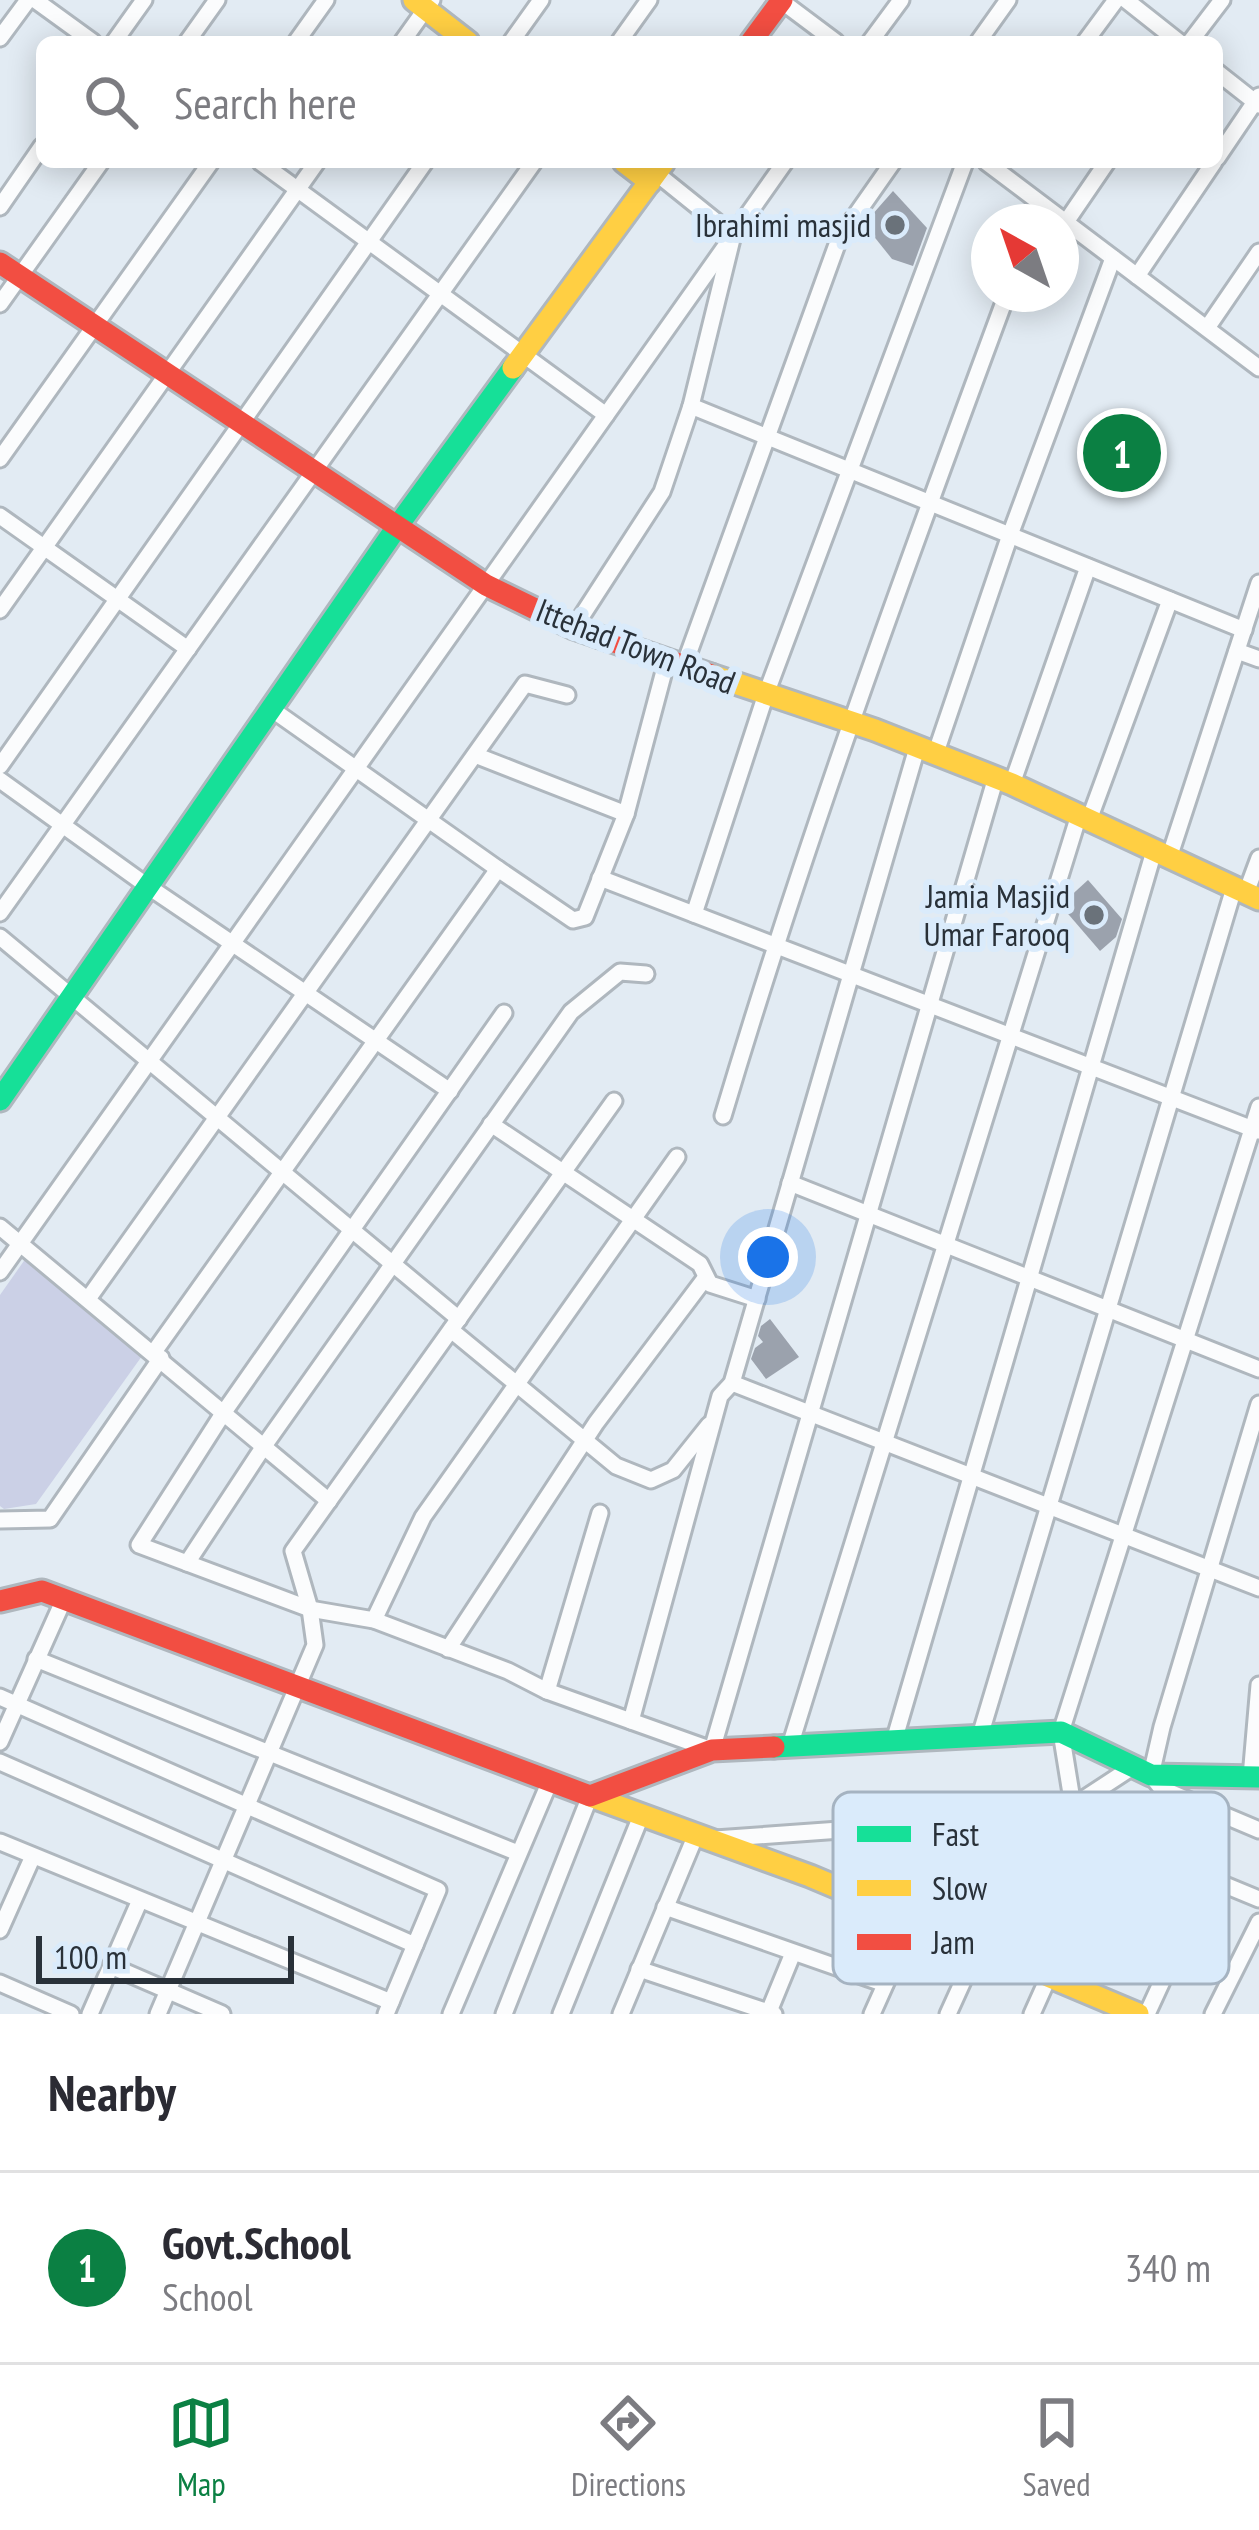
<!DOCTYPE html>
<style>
body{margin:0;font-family:"PT Sans Narrow",sans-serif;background:#f7f7f7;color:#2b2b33}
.compass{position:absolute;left:971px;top:204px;width:108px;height:108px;border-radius:50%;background:#fff;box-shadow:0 6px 30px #0003;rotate:320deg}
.scale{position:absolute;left:36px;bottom:30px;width:258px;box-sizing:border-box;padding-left:12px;border:6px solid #293139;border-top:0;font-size:33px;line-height:42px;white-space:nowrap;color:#293139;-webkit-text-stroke:9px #daebfb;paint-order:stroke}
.you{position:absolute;left:768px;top:1257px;width:42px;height:42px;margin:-30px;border:9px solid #fff;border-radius:50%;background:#1a73e8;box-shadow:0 0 0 18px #1a73e833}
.badge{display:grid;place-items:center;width:78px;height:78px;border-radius:50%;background:#0b8043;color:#fff;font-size:39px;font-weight:700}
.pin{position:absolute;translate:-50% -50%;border:6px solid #fff;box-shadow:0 3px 12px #0006}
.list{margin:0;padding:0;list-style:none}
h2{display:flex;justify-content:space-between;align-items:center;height:156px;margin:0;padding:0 48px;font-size:51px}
h2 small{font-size:39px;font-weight:400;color:#7c7c81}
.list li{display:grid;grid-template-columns:78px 1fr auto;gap:36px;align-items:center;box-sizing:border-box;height:192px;padding:0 48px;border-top:3px solid #e1e1e2}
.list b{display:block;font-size:45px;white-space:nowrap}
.list p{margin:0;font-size:39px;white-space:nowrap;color:#7c7c81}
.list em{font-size:39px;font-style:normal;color:#7c7c81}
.icon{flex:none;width:66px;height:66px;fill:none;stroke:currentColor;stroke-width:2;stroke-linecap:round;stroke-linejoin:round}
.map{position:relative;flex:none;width:1259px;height:2014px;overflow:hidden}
.search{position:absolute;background:#fff;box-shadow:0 6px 30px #0003;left:36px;right:36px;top:36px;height:132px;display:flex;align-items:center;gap:30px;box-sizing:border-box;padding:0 42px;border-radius:18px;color:#7c7c81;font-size:45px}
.sheet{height:348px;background:#fff}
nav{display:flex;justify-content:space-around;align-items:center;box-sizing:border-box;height:168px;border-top:3px solid #e1e1e2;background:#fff;font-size:33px;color:#7c7c81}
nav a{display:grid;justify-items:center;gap:6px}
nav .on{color:#0b8043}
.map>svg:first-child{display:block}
</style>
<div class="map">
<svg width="1259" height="2014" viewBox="0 0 1259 2014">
<rect width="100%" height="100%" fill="#e2ebf3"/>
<polygon fill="#cbd0e6" points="26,1258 142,1356 36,1504 4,1509 0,1506 0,1295"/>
<g fill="#9ba2ad">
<polygon points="893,191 927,228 913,266 892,259 864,224"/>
<polygon points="1088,880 1122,919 1116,937 1100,951 1063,908 1065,901"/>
<polygon points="770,1319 799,1357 766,1379 751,1359 755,1348 763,1342 758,1336 761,1326"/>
</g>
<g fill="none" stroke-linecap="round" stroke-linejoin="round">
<defs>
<g id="street">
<polyline points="35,0 93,42"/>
<polyline points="780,0 836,42"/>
<polyline points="1126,0 1179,42"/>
<polyline points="0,38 28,0"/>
<polyline points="114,42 144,0"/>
<polyline points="187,42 217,0"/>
<polyline points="296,42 326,0"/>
<polyline points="402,42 432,0"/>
<polyline points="511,42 541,0"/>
<polyline points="619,42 649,0"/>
<polyline points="870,42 901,0"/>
<polyline points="978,42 1008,0"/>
<polyline points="1085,42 1116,0"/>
<polyline points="1190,42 1222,0"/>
<polyline points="1217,72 1259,105"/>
<polyline points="1217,158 1259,96"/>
<polyline points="260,162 606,415"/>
<polyline points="986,162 1259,368"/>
<polyline points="0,207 42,146"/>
<polyline points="1066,222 1107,162"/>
<polyline points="1137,276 1214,162"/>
<polyline points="0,304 101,162"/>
<polyline points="1207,328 1259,252"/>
<polyline points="691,406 1244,630"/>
<polyline points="0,459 211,162"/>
<polyline points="0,516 188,649"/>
<polyline points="0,610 317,162"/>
<polyline points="574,628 662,492 691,406 733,235 656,173"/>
<polyline points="1237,651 1259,659"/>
<polyline points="684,666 839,239 893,162"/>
<polyline points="270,708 498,869"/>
<polyline points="475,755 626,814"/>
<polyline points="935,755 1010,535 1113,258"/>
<polyline points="0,766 425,162"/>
<polyline points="0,780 146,885 450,1091"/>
<polyline points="1012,784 1088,567"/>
<polyline points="1089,820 1170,600"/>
<polyline points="1169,858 1259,583"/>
<polyline points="600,878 1258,1131"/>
<polyline points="1246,893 1259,858"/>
<polyline points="0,913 534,162"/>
<polyline points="694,914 766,694 965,162"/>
<polyline points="0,937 459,1319"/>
<polyline points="504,1013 224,1412 139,1545 310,1609 374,1620 508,1671 547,1691 712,1750 996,777"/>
<polyline points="1259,1107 1061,1732 1073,1806 1087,1828 1259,1899"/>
<path d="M723,1116c83,-278 183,-550 284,-822"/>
<polyline points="491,1124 700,1264 710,1284 757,1299"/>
<polyline points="790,1183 1259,1369"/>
<polyline points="0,1227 329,1501"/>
<polyline points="0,1272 785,162"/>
<polyline points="88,1299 525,684 567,695"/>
<polyline points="451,1330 616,1466 651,1480 673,1470 709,1425"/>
<polyline points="154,1352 498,869 573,920 585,917 626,814 667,660"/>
<polyline points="732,1383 1259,1588"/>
<polyline points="1259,1404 1162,1727 1151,1775 1162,1789 1259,1830"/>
<polyline points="0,1520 50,1519 161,1358"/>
<polyline points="187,1563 264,1446 571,1012 620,972 646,974"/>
<polyline points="374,1620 423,1517 677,1157"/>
<polyline points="448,1649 596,1423 706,1277"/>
<polyline points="36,1659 518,1853"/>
<polyline points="547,1691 600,1513"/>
<polyline points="0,1697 438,1890 386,2014"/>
<polyline points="631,1721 720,1396 732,1383 917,748"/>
<polyline points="980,1736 1234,888"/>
<polyline points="894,1741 1154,851"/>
<polyline points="0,1742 64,1599"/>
<polyline points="790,1746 1079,815"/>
<polyline points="0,1762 415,1945"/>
<polyline points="1251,1777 1259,1685"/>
<polyline points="715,1839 993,1819 1073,1806 1131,1768"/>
<polyline points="0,1842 391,2002"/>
<polyline points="878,1905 916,1825"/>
<polyline points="665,1907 885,1984"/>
<polyline points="0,1930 33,1856"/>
<polyline points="944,1932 993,1819"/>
<polyline points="1022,1965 1087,1828"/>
<polyline points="111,1966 222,2014"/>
<polyline points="639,1969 774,2014"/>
<polyline points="0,1983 71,2014"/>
<polyline points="1083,1990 1148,1854"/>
<polyline points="90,2014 140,1900"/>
<polyline points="158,2014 315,1645 310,1609 293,1551 614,1101"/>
<polyline points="451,2014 550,1781"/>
<polyline points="504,2014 590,1796"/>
<polyline points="561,2014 641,1816"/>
<polyline points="621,2014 695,1837"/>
<polyline points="768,2014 793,1953"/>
<polyline points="872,2014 914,1920"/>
<polyline points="948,2014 978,1948"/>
<polyline points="1032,2014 1049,1976"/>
<polyline points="1147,2014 1209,1879"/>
<polyline points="1213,2014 1259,1922"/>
</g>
<g id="fast">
<polyline points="0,1100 399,524 513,368"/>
<polyline points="774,1747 1061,1732 1151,1775 1259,1777"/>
</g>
<g id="slow">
<polyline points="414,0 468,42"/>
<polyline points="624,162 650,182"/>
<polyline points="513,368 664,162"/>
<polyline points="711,675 875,730 1012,784 1259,899"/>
<polyline points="590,1796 810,1876 1138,2014"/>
</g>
<g id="jam">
<polyline points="751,42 782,0"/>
<polyline points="0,263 486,585 574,628 711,675"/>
<polyline points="0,1601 42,1591 590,1796 712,1750 774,1747"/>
</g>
</defs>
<use href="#street" stroke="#afb7be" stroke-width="21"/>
<use href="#fast" stroke="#afb7be" stroke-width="27"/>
<use href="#slow" stroke="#afb7be" stroke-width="27"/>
<use href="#jam" stroke="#afb7be" stroke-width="27"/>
<use href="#street" stroke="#fbfcfd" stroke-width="15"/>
<use href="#fast" stroke="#16e098" stroke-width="21"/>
<use href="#slow" stroke="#ffcf43" stroke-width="21"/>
<use href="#jam" stroke="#f24e42" stroke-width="21"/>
</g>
<g fill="#6a727a" stroke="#daebfb" stroke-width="4.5">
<circle cx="895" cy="225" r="12"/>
<circle cx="1094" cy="915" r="12"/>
</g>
<g text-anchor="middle" stroke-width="12" stroke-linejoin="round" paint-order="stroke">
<g font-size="33" fill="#293139" stroke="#daebfb" text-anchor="end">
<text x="871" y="237">Ibrahimi masjid</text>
<text x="1070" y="908">Jamia Masjid<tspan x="1070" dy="38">Umar Farooq</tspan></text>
</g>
<g font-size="33" fill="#293139" stroke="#daebfb">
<text transform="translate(636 646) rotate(21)" y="12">Ittehad Town Road</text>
</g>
</g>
<rect x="833" y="1792" width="396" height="192" rx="18" fill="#daebfb" stroke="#a5b3c1" stroke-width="3"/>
<rect x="857" y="1826" width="54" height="16" fill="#16e098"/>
<rect x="857" y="1880" width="54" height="16" fill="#ffcf43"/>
<rect x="857" y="1934" width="54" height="16" fill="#f24e42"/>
<g font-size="33" fill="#293139">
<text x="932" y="1846">Fast</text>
<text x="932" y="1900">Slow</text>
<text x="932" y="1954">Jam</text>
</g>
</svg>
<svg class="compass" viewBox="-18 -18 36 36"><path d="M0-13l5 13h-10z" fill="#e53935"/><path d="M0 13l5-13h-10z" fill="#7c7c81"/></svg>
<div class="scale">100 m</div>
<div class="you"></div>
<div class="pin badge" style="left:1122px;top:453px">1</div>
<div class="search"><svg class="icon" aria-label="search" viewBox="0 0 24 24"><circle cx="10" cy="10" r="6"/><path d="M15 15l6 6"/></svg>Search here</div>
</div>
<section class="sheet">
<h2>Nearby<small></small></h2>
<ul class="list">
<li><span class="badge">1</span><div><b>Govt.School</b><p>School</p></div><em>340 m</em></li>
</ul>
</section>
<nav>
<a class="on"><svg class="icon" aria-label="map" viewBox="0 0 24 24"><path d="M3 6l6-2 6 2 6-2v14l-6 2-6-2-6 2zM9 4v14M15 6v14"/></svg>Map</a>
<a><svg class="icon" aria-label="directions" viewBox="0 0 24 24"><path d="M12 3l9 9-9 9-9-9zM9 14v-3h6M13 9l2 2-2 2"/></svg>Directions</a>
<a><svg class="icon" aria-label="saved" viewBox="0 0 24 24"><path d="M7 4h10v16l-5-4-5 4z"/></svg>Saved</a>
</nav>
